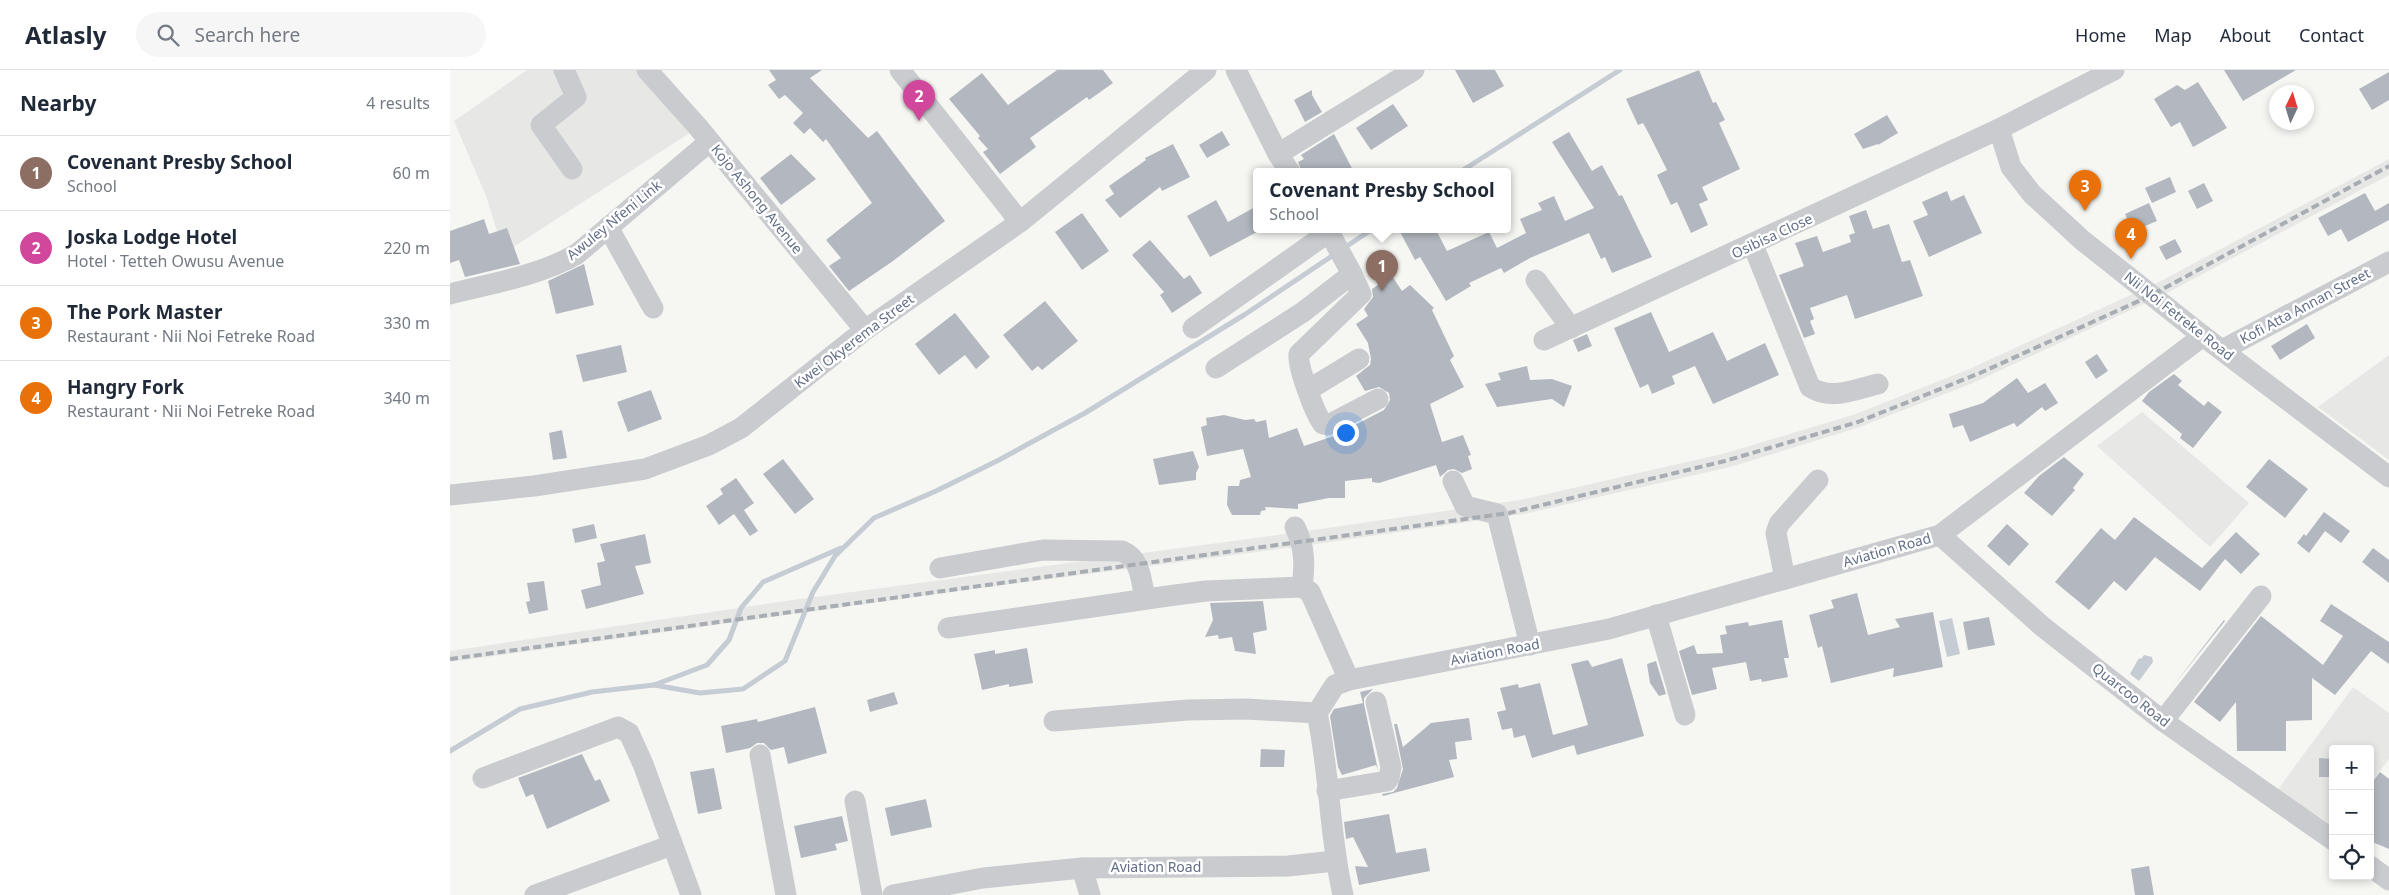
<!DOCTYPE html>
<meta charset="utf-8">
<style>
body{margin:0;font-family:"Noto Sans",sans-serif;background:#f6f6f7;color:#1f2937}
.controls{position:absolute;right:15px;bottom:15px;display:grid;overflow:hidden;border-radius:5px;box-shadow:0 2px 8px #0003}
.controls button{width:45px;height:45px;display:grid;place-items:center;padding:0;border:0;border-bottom:1px solid #e0e1e3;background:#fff;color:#1f2937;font:25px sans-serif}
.compass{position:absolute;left:1819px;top:15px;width:45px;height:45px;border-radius:50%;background:#fff;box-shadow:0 2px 8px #0003;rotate:4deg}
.you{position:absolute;left:895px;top:362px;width:18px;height:18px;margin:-12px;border:4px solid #fff;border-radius:50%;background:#1a73e8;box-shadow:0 0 0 8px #1a73e833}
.badge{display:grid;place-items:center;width:32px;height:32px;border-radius:50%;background:#b45309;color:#fff;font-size:16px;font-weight:700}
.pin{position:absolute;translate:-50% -41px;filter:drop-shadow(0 1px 2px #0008)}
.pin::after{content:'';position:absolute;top:26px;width:18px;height:15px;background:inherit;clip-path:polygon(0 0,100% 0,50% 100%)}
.popup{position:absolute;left:803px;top:98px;width:258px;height:65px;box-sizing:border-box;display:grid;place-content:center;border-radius:5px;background:#fff;filter:drop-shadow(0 1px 4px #0005);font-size:16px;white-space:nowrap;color:#747a83}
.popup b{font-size:19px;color:#1f2937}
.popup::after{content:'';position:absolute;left:50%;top:100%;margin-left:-10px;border:10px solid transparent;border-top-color:#fff}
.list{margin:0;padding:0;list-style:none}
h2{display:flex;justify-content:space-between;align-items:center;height:65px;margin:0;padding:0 20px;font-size:21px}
h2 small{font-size:16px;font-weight:400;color:#747a83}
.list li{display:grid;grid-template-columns:32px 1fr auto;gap:15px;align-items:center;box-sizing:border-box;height:75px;padding:0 20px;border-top:1px solid #e0e1e3}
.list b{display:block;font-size:19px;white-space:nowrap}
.list p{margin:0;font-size:16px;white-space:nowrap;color:#747a83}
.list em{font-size:16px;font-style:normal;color:#747a83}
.icon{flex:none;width:28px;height:28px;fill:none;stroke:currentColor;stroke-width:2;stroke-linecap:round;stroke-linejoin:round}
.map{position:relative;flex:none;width:1939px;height:825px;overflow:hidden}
header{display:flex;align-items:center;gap:30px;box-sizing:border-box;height:70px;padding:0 25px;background:#fff;border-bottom:1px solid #e0e1e3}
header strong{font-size:24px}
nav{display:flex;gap:28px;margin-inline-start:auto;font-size:18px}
.search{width:350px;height:45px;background:#f6f6f7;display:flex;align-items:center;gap:12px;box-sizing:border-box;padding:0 18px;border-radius:28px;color:#747a83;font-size:19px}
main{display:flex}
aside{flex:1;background:#fff}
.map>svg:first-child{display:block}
</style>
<header>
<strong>Atlasly</strong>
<div class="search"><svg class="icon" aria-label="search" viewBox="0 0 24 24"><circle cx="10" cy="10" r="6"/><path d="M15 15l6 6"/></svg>Search here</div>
<nav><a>Home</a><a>Map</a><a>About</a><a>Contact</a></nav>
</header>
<main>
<aside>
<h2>Nearby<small>4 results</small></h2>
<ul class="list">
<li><span class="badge" style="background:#8d6e63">1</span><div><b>Covenant Presby School</b><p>School</p></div><em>60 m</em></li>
<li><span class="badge" style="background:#d1479c">2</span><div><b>Joska Lodge Hotel</b><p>Hotel · Tetteh Owusu Avenue</p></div><em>220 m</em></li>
<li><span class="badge" style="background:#e8710a">3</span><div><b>The Pork Master</b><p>Restaurant · Nii Noi Fetreke Road</p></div><em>330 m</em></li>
<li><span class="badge" style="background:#e8710a">4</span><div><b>Hangry Fork</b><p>Restaurant · Nii Noi Fetreke Road</p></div><em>340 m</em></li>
</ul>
</aside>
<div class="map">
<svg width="1939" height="825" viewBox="0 0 1939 825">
<rect width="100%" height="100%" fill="#f6f7f3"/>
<g fill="#e7e8e6">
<polygon points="77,0 208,0 252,55 54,183 36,126 4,51"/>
<polygon points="1939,89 1939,105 1715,224 1523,313 1407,358 1280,397 1074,444 845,477 509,521 0,592 0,581 335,531 843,463 1071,430 1276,383 1403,345 1517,300 1709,212"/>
<polygon points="1939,285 1939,390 1868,337"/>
<polygon points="1692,342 1799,433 1760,477 1647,376"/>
<polygon points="1903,617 1939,643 1939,689 1920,714 1920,679 1883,679 1883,766 1821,729"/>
</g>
<g fill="#c6ccd4">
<polygon points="1502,548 1510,584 1497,587 1489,551"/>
<polygon points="1694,585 1702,587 1703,592 1689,611 1680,604 1689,588 1691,589"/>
</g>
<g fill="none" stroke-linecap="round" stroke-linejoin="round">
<g stroke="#c6ccd4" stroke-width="5">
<polyline points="1010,102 1170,0"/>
<polyline points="894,178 921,160"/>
<polyline points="204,615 257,595 279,570 291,538 313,512 391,478"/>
<polyline points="0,681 70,639 142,622 204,615 250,623 293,619 335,591 363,522 385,486 424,448 486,421 549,390 635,343 794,245 885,184"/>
</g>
</g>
<g fill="#b3b8c0">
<polygon points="319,0 372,0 360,8 418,68 427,61 495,151 443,191 399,221 379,196 391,188 376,170 422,133 376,69 373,72 360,58 354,64 343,53 353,43 335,25 329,29 318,15 326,10"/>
<polygon points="607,0 653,0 663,13 639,30 637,27 580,68 586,77 550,104 533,82 538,79 528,68 530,66 499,29 532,3 558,35"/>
<polygon points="1005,0 1045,0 1054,16 1023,33"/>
<polygon points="1249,0 1263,33 1266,32 1275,50 1269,53 1290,99 1252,117 1258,130 1249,134 1258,155 1241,163 1227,132 1221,135 1207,105 1217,100 1199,64 1193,53 1188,55 1176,29"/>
<polygon points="1774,0 1846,0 1793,31"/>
<polygon points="1939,2 1939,30 1922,40 1909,19"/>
<polygon points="1748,12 1777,58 1743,77 1730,52 1721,57 1704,29 1727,15 1735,20"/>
<polygon points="862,20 862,25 872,42 855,52 844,30"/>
<polygon points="943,34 958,56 921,80 906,58"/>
<polygon points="1437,45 1448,63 1428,75 1428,74 1413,79 1404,64"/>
<polygon points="772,61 780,75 757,88 749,75"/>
<polygon points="1119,62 1142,101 1152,95 1169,126 1172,125 1202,187 1162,203 1155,187 1151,189 1139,163 1080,188 1054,203 1051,198 1019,213 1021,216 996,231 970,187 965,190 949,160 986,160 997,181 1039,162 1047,178 1076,163 1070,149 1092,140 1088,133 1104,126 1115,151 1144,138 1102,72"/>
<polygon points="884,64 904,102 852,102 848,92 854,89 851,85"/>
<polygon points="723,74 740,107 712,121 710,117 670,148 655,130 664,124 659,116 696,90 695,88"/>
<polygon points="341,84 366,109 331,135 310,108"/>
<polygon points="1720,107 1726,122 1702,133 1695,118"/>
<polygon points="1754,113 1763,131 1747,139 1738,121"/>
<polygon points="1497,121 1501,131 1514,125 1532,163 1479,187 1463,151 1478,145 1472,132"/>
<polygon points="1915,123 1925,141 1939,133 1939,150 1898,172 1891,159 1878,166 1868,148"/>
<polygon points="766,130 778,152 807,136 807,162 760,187 737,146"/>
<polygon points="1699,133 1707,151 1683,161 1675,144"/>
<polygon points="1416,140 1423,159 1439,154 1452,192 1460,190 1473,226 1405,249 1397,225 1360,238 1364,249 1360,251 1365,264 1354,268 1329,205 1354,196 1345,173 1367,166 1373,182 1401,172 1399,165 1405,163 1399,146"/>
<polygon points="632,143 659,181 632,200 605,162"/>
<polygon points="34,149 39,164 57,158 70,194 15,207 9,190 0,193 0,161"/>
<polygon points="1725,169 1732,182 1716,190 1709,177"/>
<polygon points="700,170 734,209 740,205 752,223 722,243 710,225 714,222 682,185"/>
<polygon points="134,194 144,235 106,244 98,211"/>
<polygon points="942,206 952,221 960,215 984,238 982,240 1004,286 1000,290 1014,317 980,334 992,372 1013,365 1021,385 1018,386 1022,399 1012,403 1004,399 998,400 990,407 986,395 929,413 922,412 922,408 895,411 895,428 879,428 848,434 848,439 815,437 816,440 811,441 810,445 782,445 777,435 778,416 789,416 790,410 801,407 793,379 757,386 751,357 757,355 756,348 774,345 795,350 804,349 806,352 816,350 819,368 847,358 854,376 884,366 934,340 940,330 939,323 929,317 915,321 906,306 920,295 921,289 918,273 906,254 918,246 914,239 923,227 922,219"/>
<polygon points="595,231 628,271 592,300 588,296 582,301 553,265"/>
<polygon points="1201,242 1219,282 1263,262 1277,291 1315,273 1329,305 1263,334 1245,296 1222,306 1225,314 1202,324 1198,314 1190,318 1164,258"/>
<polygon points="505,243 540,287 526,299 515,285 489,305 465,274"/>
<polygon points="1857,254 1865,268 1830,290 1821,276"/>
<polygon points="1137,264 1142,276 1128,282 1123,270"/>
<polygon points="171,275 177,302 133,312 126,285"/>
<polygon points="1647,284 1658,301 1646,309 1635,292"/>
<polygon points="1077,296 1080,310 1102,309 1122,316 1114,337 1102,329 1047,337 1035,314 1051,310 1048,303"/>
<polygon points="1724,304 1732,311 1728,315 1754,336 1758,331 1772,342 1743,378 1730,368 1732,364 1692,331 1699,322"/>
<polygon points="1567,308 1578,323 1595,313 1608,333 1595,341 1592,337 1567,357 1564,353 1520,372 1513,355 1503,358 1499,344 1533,333"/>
<polygon points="201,320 212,349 178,362 167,332"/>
<polygon points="112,360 117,388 103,390 99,363"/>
<polygon points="743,381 749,397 746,403 746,410 709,415 703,389"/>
<polygon points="1614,387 1634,404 1623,418 1625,420 1602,446 1574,423 1589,406"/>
<polygon points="333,389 364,429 345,444 313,404"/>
<polygon points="1819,389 1858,419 1835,448 1796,417"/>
<polygon points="286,408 304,433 294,440 308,461 300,466 284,444 269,455 256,436 273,424 270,419"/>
<polygon points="1874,442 1900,461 1891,473 1875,461 1859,483 1847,473 1854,464 1856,466"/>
<polygon points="1684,447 1752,498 1786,462 1810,484 1791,504 1775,489 1750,521 1705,487 1676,521 1664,511 1639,540 1605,512 1651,458 1665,470"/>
<polygon points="144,454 147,468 125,473 122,459"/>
<polygon points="1557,454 1579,474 1559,496 1537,476"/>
<polygon points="195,464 201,493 185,496 194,524 136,539 131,520 151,515 147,493 155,491 150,474"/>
<polygon points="1923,478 1939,490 1939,513 1912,492"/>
<polygon points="94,511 98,540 79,544 76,532 80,531 77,513"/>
<polygon points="1407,523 1418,565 1450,557 1445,549 1483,542 1493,597 1443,607 1444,598 1381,613 1372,576 1368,578 1359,545 1384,538 1381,530"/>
<polygon points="813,531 817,560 803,563 806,584 785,581 782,567 769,569 768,565 755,567 763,550 760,533"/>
<polygon points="1881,534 1939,572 1939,594 1921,581 1885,625 1862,608 1862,650 1836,651 1836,681 1787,681 1786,632 1770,652 1744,632 1811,546 1873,595 1893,566 1870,551"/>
<polygon points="1539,547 1545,575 1518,580 1513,552"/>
<polygon points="1332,550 1339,588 1334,588 1338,607 1312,612 1311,609 1300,611 1296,592 1262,598 1267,619 1242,625 1229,581 1244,575 1247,584 1273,583 1270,565 1277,564 1275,556 1298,552 1299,556"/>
<polygon points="1774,550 1775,551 1723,616"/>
<polygon points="577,578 583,613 559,617 559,614 532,620 524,584 545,580 545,584"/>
<polygon points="1172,588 1194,666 1127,685 1124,675 1082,688 1075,665 1064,668 1062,658 1052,660 1047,642 1056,640 1050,618 1068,614 1069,618 1090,613 1103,665 1138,655 1121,594 1138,590 1142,597"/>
<polygon points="1206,591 1216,624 1209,626 1200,613 1197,594"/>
<polygon points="923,619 914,628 914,634 928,700 926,695 892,705 888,697 880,646 884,639 913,633 910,622"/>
<polygon points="444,622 448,634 420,642 417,630"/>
<polygon points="365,637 377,683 338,694 334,677 321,680 314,673 307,673 300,678 276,683 271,656 307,649 308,652"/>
<polygon points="1019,648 1022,670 1005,672 1007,689 999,690 1004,707 933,726 932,724 943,722 947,718 953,699 944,654 947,654 953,677 981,653"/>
<polygon points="811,679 835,680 834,697 810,697"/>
<polygon points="132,684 145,711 150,709 160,731 97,759 83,724 76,727 68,708"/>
<polygon points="1869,688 1883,689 1883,707 1869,707"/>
<polygon points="264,698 272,739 248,744 240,702"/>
<polygon points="1930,702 1939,709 1939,779 1920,771 1920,715"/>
<polygon points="476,729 482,757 441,766 435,738"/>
<polygon points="939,744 946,783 976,778 980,801 909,815 905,796 918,797 903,767 896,769 894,752"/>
<polygon points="392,746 398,771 385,774 387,780 351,788 344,756"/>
<polygon points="1699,796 1704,825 1685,825 1681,799"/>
</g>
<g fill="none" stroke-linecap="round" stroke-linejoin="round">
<g stroke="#c9cbcf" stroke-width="21">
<polyline points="114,0 126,27 91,55 122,99"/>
<polyline points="197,0 248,57 415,260"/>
<polyline points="450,0 570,152"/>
<polyline points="786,0 828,84 840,102"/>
<polyline points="1549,59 1561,97 1582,124 1632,170 1753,266 1939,407"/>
<polyline points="828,84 964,0"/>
<polyline points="158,157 203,238"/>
<path d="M1303,175l57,142c21,14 45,2 68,-3"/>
<path d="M902,204l9,20 -62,60c-2,12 16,60 24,70l5,1 50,-26"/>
<polyline points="1086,210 1121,258"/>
<path d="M0,224c43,-11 88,-18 127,-40l132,-112"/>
<polyline points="743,258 879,162"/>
<polyline points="1094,270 1549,59 1664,0"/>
<polyline points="1772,280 1939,192"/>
<polyline points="766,298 853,242 902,204 878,160"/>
<polyline points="858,320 909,289"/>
<polyline points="1003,411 1015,436 1047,444 1080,575"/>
<polyline points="0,425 84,416 195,399 259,375 291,358 415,260 570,152 756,0"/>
<path d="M845,457c10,20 10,37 7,60"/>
<polyline points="1490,465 1593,557 1713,651 1883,770"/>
<path d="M490,498l103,-18 79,1c19,8 19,29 23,48"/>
<polyline points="1335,509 1326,463 1329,454 1368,410"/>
<polyline points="1206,545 1235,645"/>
<polyline points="498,558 718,526 756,521 852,517 860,522 899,610"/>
<polyline points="604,651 738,640 796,639 867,643"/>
<polyline points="1713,651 1811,526"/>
<polyline points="310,685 336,825"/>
<polyline points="33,708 168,657 179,663 193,694 241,825"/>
<polyline points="877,721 937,711 939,708 941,697 926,632"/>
<polyline points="405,731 422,825"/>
<polyline points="1920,796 1939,810"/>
<polyline points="632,798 640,825"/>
<polyline points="85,825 222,775"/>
<polyline points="443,825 533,808 632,798 838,796 885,791"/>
<path d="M893,825c-14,-60 -13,-122 -26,-182l18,-28 14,-5 260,-51 331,-94 263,-199"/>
</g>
<polyline stroke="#a8acb3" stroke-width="4" stroke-dasharray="8 4" stroke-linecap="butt" points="0,589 1059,443 1275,391 1408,352 1530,303 1702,225 1939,96"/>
</g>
<g text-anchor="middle" stroke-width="5" stroke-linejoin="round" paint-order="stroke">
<g font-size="14" fill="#636f87" stroke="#fff">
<text transform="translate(307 129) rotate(51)" y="5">Kojo Ashong Avenue</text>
<text transform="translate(164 150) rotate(-39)" y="5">Awuley Nfeni Link</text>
<text transform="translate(1322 166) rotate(-25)" y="5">Osibisa Close</text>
<text transform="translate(1855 236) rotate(-28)" y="5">Kofi Atta Annan Street</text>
<text transform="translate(1729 246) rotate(38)" y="5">Nii Noi Fetreke Road</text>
<text transform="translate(404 271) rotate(-37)" y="5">Kwei Okyerema Street</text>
<text transform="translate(1437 480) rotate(-16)" y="5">Aviation Road</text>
<text transform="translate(1045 582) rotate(-11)" y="5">Aviation Road</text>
<text transform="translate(1681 625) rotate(38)" y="5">Quarcoo Road</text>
<text x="706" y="802">Aviation Road</text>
</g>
</g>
</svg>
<div class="controls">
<button>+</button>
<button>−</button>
<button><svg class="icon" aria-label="locate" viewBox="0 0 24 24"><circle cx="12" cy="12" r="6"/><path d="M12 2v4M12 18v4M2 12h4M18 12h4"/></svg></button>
</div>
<svg class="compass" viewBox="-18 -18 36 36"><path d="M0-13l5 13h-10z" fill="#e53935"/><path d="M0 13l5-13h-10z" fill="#747a83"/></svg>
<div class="you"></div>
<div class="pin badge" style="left:932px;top:221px;background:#8d6e63">1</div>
<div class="popup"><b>Covenant Presby School</b>School</div>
<div class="pin badge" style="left:469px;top:51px;background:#d1479c">2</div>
<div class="pin badge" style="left:1635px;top:141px;background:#e8710a">3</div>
<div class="pin badge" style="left:1681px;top:189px;background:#e8710a">4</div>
</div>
</main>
